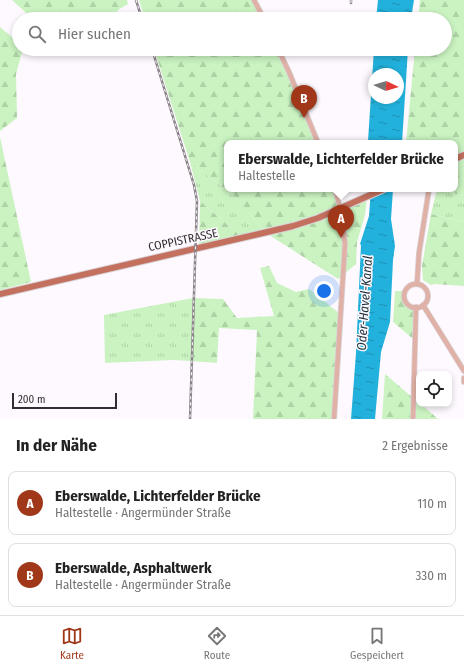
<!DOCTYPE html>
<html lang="de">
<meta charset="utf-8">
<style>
body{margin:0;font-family:"Fira Sans Condensed",sans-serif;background:#f2f2f2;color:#222}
.controls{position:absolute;right:12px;bottom:12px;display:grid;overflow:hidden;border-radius:8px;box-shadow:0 2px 6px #0003}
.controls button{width:36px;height:36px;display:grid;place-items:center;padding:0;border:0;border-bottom:1px solid #e0e0e0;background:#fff;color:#222;font:20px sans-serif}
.compass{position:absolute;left:368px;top:68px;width:36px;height:36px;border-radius:50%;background:#fff;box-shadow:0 2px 6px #0003;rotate:94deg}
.scale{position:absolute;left:12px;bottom:10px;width:105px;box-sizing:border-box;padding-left:4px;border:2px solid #312e31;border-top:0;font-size:11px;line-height:14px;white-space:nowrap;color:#312e31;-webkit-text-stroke:3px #fef9fe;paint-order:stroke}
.you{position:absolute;left:324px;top:291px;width:14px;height:14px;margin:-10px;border:3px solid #fff;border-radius:50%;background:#1a73e8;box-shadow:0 0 0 6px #1a73e833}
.badge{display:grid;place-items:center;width:26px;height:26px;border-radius:50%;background:#9f3718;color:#fff;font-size:13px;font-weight:700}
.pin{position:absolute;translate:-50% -33px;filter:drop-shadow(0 1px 2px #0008)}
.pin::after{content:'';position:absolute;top:21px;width:14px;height:12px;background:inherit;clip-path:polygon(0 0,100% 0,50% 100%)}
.popup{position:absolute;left:224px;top:140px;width:234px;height:52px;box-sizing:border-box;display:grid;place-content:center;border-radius:8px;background:#fff;filter:drop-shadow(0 1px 3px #0005);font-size:13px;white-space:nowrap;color:#767676}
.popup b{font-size:15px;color:#222}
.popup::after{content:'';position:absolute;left:50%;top:100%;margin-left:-8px;border:8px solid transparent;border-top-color:#fff}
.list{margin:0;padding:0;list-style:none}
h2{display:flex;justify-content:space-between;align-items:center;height:52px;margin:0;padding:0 16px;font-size:17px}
h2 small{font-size:13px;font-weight:400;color:#767676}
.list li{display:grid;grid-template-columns:26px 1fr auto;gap:12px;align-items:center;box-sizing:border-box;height:64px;margin:0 8px 8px;padding:0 8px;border:1px solid #e0e0e0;border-radius:8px}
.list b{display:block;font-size:15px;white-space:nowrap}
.list p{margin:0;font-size:13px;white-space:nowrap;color:#767676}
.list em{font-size:13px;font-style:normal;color:#767676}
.icon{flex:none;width:22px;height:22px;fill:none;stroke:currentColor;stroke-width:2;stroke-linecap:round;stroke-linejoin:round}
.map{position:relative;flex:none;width:464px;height:419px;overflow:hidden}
.search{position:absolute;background:#fff;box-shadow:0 2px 6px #0003;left:12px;right:12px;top:12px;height:44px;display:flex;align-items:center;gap:10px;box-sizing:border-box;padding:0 14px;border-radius:22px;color:#767676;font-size:15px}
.sheet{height:196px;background:#fff}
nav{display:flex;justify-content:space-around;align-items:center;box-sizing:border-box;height:56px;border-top:1px solid #e0e0e0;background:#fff;font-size:11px;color:#767676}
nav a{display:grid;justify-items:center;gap:2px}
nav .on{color:#9f3718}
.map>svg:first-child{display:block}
</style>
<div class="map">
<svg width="464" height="419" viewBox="0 0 464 419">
<defs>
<pattern id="grass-tufts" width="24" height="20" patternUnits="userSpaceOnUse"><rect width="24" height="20" fill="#caf3c1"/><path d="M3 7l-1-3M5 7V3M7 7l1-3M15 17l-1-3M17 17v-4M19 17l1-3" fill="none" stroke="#aed1a6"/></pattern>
<pattern id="forest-firs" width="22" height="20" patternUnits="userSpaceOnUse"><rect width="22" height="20" fill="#caf3c1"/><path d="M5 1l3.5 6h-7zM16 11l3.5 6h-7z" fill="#aed1a6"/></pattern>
<pattern id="water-ripples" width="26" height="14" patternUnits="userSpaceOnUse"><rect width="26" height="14" fill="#22b1dc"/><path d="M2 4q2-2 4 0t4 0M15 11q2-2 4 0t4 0" fill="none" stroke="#1e90b3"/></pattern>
</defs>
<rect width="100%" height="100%" fill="#fef9fe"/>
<g fill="url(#grass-tufts)">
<polygon points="190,162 235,197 266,233 243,238 200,201"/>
<polygon points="437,189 464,196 464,222 431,214"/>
<polygon points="193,298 191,361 173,360 105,363 104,315"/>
</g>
<g fill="url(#forest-firs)">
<polygon points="12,0 127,0 128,4 118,10 114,19 33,19"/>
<polygon points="139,0 254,0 264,19 145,19"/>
<polygon points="420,0 464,0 464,153 455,157 455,143 406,143 415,49 445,49 445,19 418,19"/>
<polygon points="0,27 19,43 19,49 23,49 16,74 17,118 0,131"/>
<polygon points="154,49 278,49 317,143 227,143 227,189 335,189 341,208 367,197 365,215 357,242 356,264 338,279 266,233 235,197 190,162"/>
<polygon points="0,137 31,282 0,290"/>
<polygon points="464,159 464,196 436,189 455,189 455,163"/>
<polygon points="200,201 243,238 199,248"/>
<polygon points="431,214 464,222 464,286 435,284 431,285 423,280 422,266"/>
<polygon points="269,266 277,283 296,292 309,289 339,313 334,419 253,419 257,330 219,328 217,363 191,361 193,298 223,299 237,318 274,316 260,268"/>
<path d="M395,291h9l-2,4c2,8 4,12 13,14l-2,30 -20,-17z"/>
<polygon points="385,374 419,403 419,404 421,404 438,419 382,419"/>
</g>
<g fill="url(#water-ripples)" fill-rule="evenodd">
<polygon points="378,0 414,0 411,19 376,19"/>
<path d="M374,49h34l-6,94h-34v-2zM374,74h24v24h-24z"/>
<polygon points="371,189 393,189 391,219 395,246 393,260 390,322 381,352 375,419 351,419 356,353 361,245 360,244 369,216"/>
</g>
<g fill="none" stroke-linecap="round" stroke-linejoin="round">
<defs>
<g id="minor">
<polyline points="254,0 264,19"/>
<polyline points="278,49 289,72 318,143"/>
<polyline points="417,284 419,253 429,189"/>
<circle cx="416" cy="296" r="12"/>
<polyline points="423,305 464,371"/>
<polyline points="464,378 464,382"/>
<polyline points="334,419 345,244 342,215 335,189"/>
<polyline points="413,419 416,307"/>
</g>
<g id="major">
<polyline points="455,159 464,155"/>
<polyline points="0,294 293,226 318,218 384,189"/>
</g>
</defs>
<use href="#minor" stroke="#d9d4d9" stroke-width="6"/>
<use href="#major" stroke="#d9d4d9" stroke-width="8"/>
<use href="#minor" stroke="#e0b1a6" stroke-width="4.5"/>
<use href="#major" stroke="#c3715e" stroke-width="6"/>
<defs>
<g id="rail">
<polyline points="136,0 142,19"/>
<polyline points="351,3 351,0"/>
<polyline points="152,49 194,185 197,201 190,419"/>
</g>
</defs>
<use href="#rail" stroke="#888488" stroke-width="2.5"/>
<use href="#rail" stroke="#fef9fe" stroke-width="1" stroke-dasharray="3" stroke-linecap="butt"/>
</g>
<g text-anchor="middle" stroke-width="3" stroke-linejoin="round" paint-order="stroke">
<g font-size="12" fill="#312e31" stroke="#fef9fe">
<text transform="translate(183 240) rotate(-12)" y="4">COPPISTRASSE</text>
</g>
<g font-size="13" font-style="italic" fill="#1b3139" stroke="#fef9fe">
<text transform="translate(364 303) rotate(-86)" y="5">Oder-Havel-Kanal</text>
</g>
</g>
</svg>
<div class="controls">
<button><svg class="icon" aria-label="locate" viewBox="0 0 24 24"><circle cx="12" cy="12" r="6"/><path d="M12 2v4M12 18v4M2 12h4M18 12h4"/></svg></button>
</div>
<svg class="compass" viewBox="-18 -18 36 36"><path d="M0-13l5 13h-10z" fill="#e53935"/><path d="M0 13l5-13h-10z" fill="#767676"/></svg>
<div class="scale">200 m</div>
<div class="you"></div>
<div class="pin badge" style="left:341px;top:238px">A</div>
<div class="popup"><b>Eberswalde, Lichterfelder Brücke</b>Haltestelle</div>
<div class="pin badge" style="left:304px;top:118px">B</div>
<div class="search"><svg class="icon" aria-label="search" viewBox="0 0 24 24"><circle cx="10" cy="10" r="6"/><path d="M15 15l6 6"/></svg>Hier suchen</div>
</div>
<section class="sheet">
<h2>In der Nähe<small>2 Ergebnisse</small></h2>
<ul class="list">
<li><span class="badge">A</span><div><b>Eberswalde, Lichterfelder Brücke</b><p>Haltestelle · Angermünder Straße</p></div><em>110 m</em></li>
<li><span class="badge">B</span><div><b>Eberswalde, Asphaltwerk</b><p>Haltestelle · Angermünder Straße</p></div><em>330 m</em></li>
</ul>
</section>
<nav>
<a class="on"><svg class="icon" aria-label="map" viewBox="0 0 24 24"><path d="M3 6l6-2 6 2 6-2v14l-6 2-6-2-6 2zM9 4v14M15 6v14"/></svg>Karte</a>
<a><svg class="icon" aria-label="directions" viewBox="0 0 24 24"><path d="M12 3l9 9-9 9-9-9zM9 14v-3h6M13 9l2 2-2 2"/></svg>Route</a>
<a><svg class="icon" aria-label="saved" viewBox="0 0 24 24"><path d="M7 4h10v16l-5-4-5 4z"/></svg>Gespeichert</a>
</nav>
